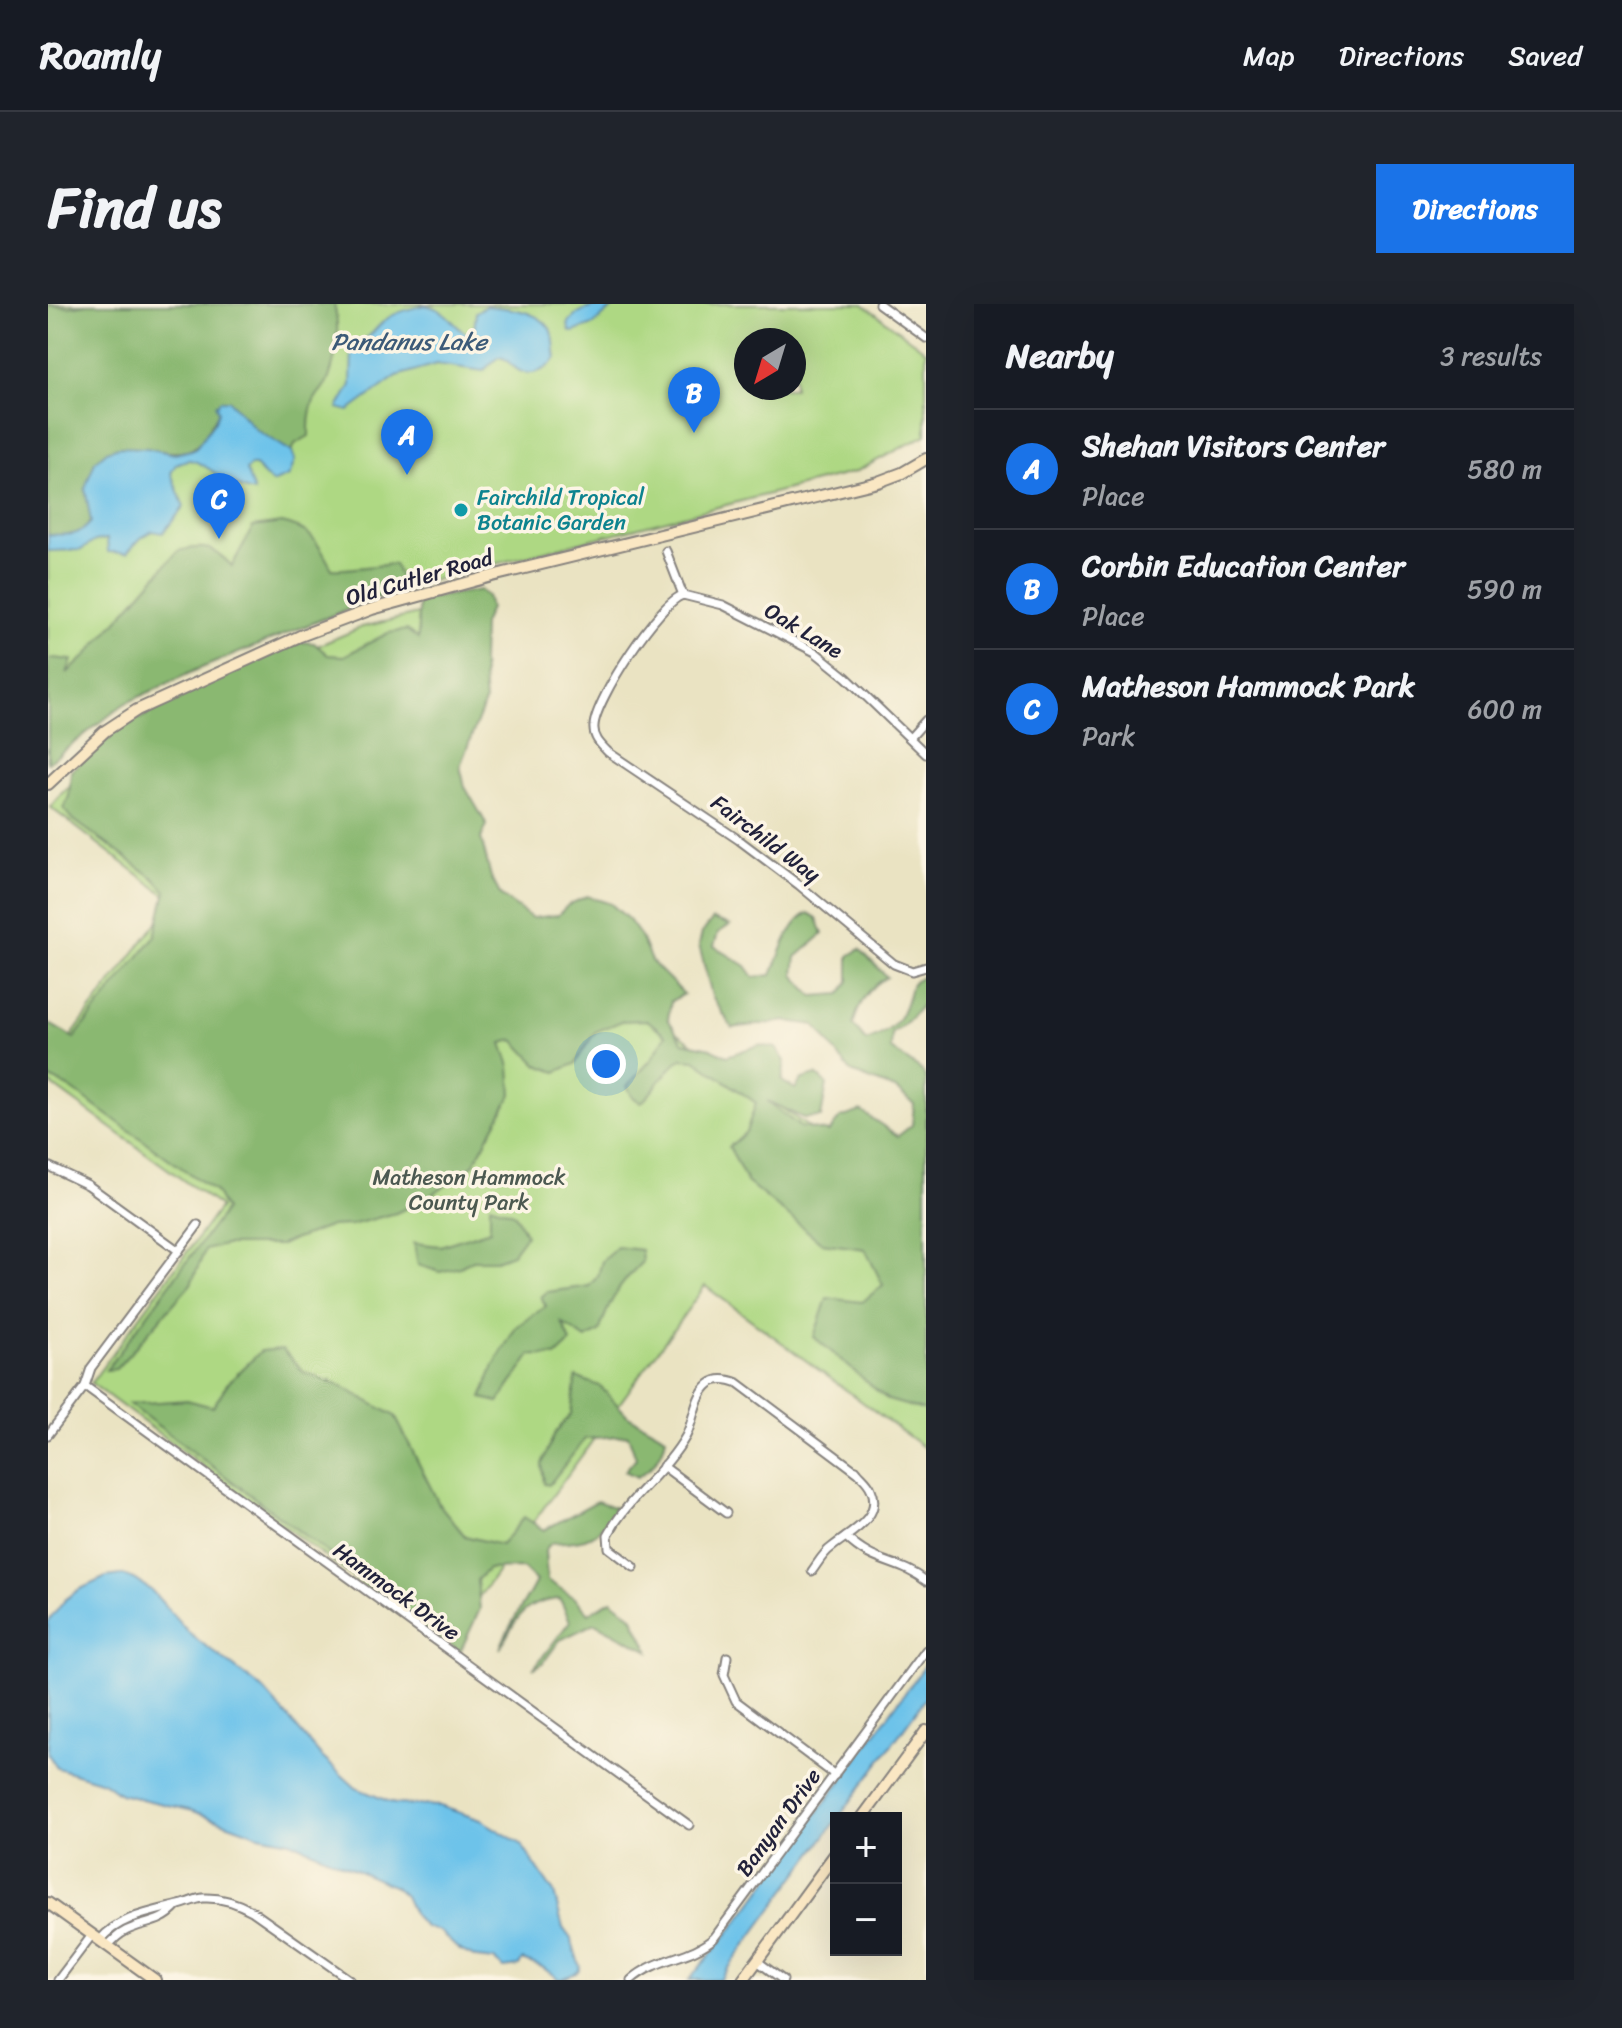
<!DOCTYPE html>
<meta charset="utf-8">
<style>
body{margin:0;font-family:Sriracha,sans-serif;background:#20242c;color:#f1f3f6}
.controls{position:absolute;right:24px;bottom:24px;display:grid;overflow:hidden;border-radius:0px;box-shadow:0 8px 32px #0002}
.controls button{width:72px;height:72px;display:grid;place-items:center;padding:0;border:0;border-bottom:2px solid #363941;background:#171b24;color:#f1f3f6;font:40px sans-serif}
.compass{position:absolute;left:686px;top:24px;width:72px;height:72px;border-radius:50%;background:#171b24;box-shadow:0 8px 32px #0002;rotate:218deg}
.you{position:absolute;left:558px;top:760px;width:28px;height:28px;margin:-20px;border:6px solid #fff;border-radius:50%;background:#1a73e8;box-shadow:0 0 0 12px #1a73e833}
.badge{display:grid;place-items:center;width:52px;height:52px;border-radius:50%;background:#1a73e8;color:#fff;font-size:26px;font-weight:700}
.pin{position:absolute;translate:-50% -66px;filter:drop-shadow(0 2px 4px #0008)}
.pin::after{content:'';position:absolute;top:42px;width:28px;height:24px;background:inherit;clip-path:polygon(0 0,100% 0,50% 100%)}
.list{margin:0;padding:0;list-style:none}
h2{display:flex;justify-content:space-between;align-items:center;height:104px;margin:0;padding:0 32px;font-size:34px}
h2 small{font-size:26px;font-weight:400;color:#9ea1a6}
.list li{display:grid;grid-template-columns:52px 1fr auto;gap:24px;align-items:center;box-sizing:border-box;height:120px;padding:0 32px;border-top:2px solid #363941}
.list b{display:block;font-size:30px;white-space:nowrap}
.list p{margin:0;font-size:26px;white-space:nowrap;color:#9ea1a6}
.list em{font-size:26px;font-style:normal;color:#9ea1a6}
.map{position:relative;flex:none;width:878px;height:1676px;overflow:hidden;border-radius:0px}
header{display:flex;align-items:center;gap:48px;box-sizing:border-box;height:112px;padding:0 40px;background:#171b24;border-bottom:2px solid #363941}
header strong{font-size:38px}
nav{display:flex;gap:44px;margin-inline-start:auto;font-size:28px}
.intro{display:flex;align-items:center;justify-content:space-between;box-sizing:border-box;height:192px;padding:0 48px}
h1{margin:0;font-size:56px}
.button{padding:20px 36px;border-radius:0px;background:#1a73e8;color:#fff;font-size:28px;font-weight:700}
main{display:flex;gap:48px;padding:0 48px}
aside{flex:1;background:#171b24;border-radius:0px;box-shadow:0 8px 32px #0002}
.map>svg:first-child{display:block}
</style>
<header>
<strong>Roamly</strong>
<nav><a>Map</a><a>Directions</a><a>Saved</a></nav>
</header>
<div class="intro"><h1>Find us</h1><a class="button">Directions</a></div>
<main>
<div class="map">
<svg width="878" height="1676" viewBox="0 0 878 1676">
<rect width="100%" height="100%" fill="#fcf5e5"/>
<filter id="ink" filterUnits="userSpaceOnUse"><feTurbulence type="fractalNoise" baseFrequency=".0125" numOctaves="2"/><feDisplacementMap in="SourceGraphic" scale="16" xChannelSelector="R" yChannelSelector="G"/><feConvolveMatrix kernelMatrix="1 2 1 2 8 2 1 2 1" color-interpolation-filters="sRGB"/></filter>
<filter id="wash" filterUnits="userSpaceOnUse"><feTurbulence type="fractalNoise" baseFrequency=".006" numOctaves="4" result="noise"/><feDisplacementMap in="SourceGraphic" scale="32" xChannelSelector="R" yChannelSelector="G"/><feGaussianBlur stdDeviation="1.8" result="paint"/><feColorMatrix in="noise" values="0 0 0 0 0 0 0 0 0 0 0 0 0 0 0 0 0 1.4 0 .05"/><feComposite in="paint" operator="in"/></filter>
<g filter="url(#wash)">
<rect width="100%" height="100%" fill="#eae3c2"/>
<g fill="#aed883" stroke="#687d5f" stroke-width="2" fill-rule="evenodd">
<path d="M0,0h815l63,47v84l-71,37 -442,113 -259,99 -47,25 -59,50zM698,36h48v48h-48z"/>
<polygon points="430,296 358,532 821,867 878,869 878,1145 657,982 396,1341 43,1079 172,903 0,778 0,763 125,597 2,503 15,488 54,456 213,366 314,323"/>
</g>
<g fill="#8ab871" stroke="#566d56" stroke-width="2">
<path d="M40,0h246c6,22 3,52 -5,74 -3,8 -10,14 -14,21 -6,11 -6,24 -6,37l-14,8 -3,8 -36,-22 -27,-30c-34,38 -19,63 -83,48l-62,82 -11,7 -25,-2v-230l21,2z"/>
<path d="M234,219c32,7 35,19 50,46 8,2 49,-4 62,-5l9,18 -4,6 -205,83 -70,33 -76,59v-103l5,-2 19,2 -5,13 20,-18 91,-104c27,-7 36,-4 54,15l21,-39z"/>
<path d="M432,286l7,6 3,12 -7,16 -1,38 3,40 -25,64 5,21 22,38 -6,13 10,39 10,19 31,22 26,-3 10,-10 19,-9 24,8 18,16 11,15 11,26 33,33 -13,7 -3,18 15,23 28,6 16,8 32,-11 17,3 9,13 -3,20 13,8 7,-10 14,-4 11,9 -6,33 -18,1 -36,-17 33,26 29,5 11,-14 21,-7 37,25 14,-11 2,-21 -19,-15 -44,-17 -36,-47 -28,-4 -55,7 -20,-32 -13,-51 3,-12 11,-14 17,6 -12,8 -4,13 32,20 8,11 18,-2c8,-19 17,-54 37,-62l8,5 6,16 -27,23 -2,18 19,21 28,-2 8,-13v-25l11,-7 27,28c-20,11 -28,27 -34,48l13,16c34,-12 37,-26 46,-58l14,-8v26c-12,12 -19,24 -34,32l-1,16 30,21 5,8v333l-38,-11 -74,-63 13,-39 35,4 21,-17 -18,-36 -43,-6 -75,-61 -18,-35 17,-15 10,-29 -61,-43 -14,-1c-17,12 -24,30 -40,44l-9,-7 -5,-10 24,-26 15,-25 -19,-15 -25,1 -27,11 -20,32 -19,8 -18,-7 -24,-25 -12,3 8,23 2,28 -39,71 -47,34 -30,14 -45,12 -20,1 -51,19h-56l-19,5 -14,34 -75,85 -10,1 119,-160 -10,-18 -145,-104 -22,-11v-54l26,15 81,-102 11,-45 -11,-12 -84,-61 -7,-9 5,-13 2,-25 42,-39 102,-53 86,-37 13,1 14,12 16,1 44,-23 19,-3 11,9v-35l6,-5z"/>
<polygon points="442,901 466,909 478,931 464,950 448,956 425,956 412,963 392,968 370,961 366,939 392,942 442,926"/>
<path d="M569,943l24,3 1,12c-24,24 -32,38 -43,70l-13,7 -24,-16 9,19 -15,14 -25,-1 -32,47 -17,-4 12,-33 22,-38 30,-21 -5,-9 6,-5 42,-6 9,-10 4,-15z"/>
<path d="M234,1045l22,23 35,13 56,31 44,88 26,32 36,9 23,-28 20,13 53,-29 19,7c-24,34 -25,32 -65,35l-6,7 2,30 28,18 14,15 22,-13 21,16 17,35 -54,-28 -35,17 -17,23 -10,6 37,-48 -10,-22c-38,3 -43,19 -60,50 8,-25 25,-45 36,-68l-13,-13 -35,1 -11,11 3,29 -20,43 -331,-248 58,-4 26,7 14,-23 34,-33z"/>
<path d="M528,1073l24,9 28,30 38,21c-3,19 -13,31 -29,40l-12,-6 11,-13 -8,-23 -43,4 -36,46 -5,-1 -2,-20 12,-29 17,-22z"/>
</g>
<g fill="#6dc3ea" stroke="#487292" stroke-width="2">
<path d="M553,0h12l1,3 -21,18 -20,7 -3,-1 -2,-7c12,-17 19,-13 33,-20z"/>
<path d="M377,1c26,6 24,18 42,29l7,-3 2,-19 10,-6c22,2 55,4 66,26 3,7 2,18 4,26 -10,14 -28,21 -42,9 -7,-5 -6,-9 -16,-10l-15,14 -46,-7 -40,12 -48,35 -11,-3 13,-23 1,-41c21,-5 20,-15 36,-26 10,-7 25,-10 37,-13z"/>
<path d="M173,96h8l27,30 36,22 3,8 -6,16 -17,7 -17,-17h-5l-4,4 8,22c-24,-3 -49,-31 -65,-32 -4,0 -9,3 -13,4l-5,9 13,34 -21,26 -11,-2 -11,7 -14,15 -19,-1 -1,-13 -12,2 -14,9 -33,1v-16c19,-2 29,4 43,-13l-6,-34 10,-27 12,-10 11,-4 28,1 29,6 20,-5 20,-28 3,-9 -2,-7z"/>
<polygon points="74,1271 88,1276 104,1287 142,1330 216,1386 273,1452 308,1484 347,1500 392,1502 433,1516 473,1540 506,1589 515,1624 523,1635 532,1663 530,1668 512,1676 494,1663 474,1656 471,1662 456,1664 446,1656 428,1654 410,1645 391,1627 377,1623 366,1612 357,1592 347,1583 242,1537 211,1531 145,1507 72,1490 55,1478 9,1464 0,1450 0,1318 17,1296 30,1286 58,1273"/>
<polygon points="878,1360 878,1394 672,1676 641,1676 689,1619"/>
</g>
</g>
<g filter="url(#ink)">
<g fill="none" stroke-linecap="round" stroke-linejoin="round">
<defs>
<g id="street">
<polyline points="831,0 878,34"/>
<polyline points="618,247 635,291"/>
<path d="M635,291c-23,6 -88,105 -89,131 -1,11 6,18 14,26l131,88 60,45 95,79 18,7 14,-4"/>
<polyline points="635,291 675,301 767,348 798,373 878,450"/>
<polyline points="862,434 878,416"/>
<polyline points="0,862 40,881 131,947"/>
<polyline points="37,1082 641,1521"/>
<polyline points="0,1131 37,1082 43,1064 150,921"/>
<polyline points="615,1162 678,1209"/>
<path d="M798,1233c28,28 51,22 80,44"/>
<path d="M586,1263l-25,-19 -1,-13c20,-38 57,-62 78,-99 8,-16 9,-41 23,-52 9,-7 19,-5 29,-1l119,89"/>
<path d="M764,1267c6,-8 11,-18 20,-24 17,-14 52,-30 39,-58 -3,-8 -11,-13 -15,-19"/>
<polyline points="679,1353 676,1371 688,1397 787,1471"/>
<path d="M52,1636c18,-23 52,-28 79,-35 9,-2 15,-6 24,-7 18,-1 33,4 49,13l98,69"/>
<path d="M60,1642c23,-29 47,-15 69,-40"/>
<polyline points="709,1657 735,1676"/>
<polyline points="10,1676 44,1631"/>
<path d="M583,1676c26,-23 59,-21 83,-42l212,-288"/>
</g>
<g id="secondary">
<polyline points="0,480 57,427 89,406 252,332 324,305 444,272 830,178 854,169 878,155"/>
<polyline points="814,1514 878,1427"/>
<polyline points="0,1599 107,1676"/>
<polyline points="695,1676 788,1549"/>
</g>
</defs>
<use href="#street" stroke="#86827e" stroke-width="11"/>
<use href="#secondary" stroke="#86827e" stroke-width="14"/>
<use href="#street" stroke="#fff" stroke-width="7"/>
<use href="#secondary" stroke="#fae7c3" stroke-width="10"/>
</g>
</g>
<circle fill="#0f9aa8" stroke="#fcf5e5" stroke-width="3" cx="413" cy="206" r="8"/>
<g text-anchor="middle" stroke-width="7" stroke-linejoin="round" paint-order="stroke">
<g font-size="22" fill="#0d838f" stroke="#fcf5e5" text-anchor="start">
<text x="429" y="201">Fairchild Tropical<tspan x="429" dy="25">Botanic Garden</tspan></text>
</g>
<g font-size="22" fill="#22223b" stroke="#fcf5e5">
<text transform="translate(371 273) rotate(-16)" y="8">Old Cutler Road</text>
<text transform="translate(756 326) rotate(31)" y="8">Oak Lane</text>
<text transform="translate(718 534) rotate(37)" y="8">Fairchild Way</text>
<text transform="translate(349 1287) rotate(36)" y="8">Hammock Drive</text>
<text transform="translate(730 1518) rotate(-54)" y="8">Banyan Drive</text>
</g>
<g font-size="22" fill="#4c5951" stroke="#fcf5e5">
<text x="421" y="881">Matheson Hammock<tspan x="421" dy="25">County Park</tspan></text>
</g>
<g font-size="24" font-style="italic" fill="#3c5a78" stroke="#fcf5e5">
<text x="361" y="46">Pandanus Lake</text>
</g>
</g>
</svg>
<div class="controls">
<button>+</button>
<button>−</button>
</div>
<svg class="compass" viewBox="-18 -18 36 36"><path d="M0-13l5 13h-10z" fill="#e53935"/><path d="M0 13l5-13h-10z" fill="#9ea1a6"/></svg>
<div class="you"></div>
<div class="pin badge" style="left:359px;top:171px">A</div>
<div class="pin badge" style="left:646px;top:129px">B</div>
<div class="pin badge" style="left:171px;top:235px">C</div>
</div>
<aside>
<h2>Nearby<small>3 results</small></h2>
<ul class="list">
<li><span class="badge">A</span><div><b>Shehan Visitors Center</b><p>Place</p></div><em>580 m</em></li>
<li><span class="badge">B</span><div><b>Corbin Education Center</b><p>Place</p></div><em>590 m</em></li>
<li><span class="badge">C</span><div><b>Matheson Hammock Park</b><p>Park</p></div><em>600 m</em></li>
</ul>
</aside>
</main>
